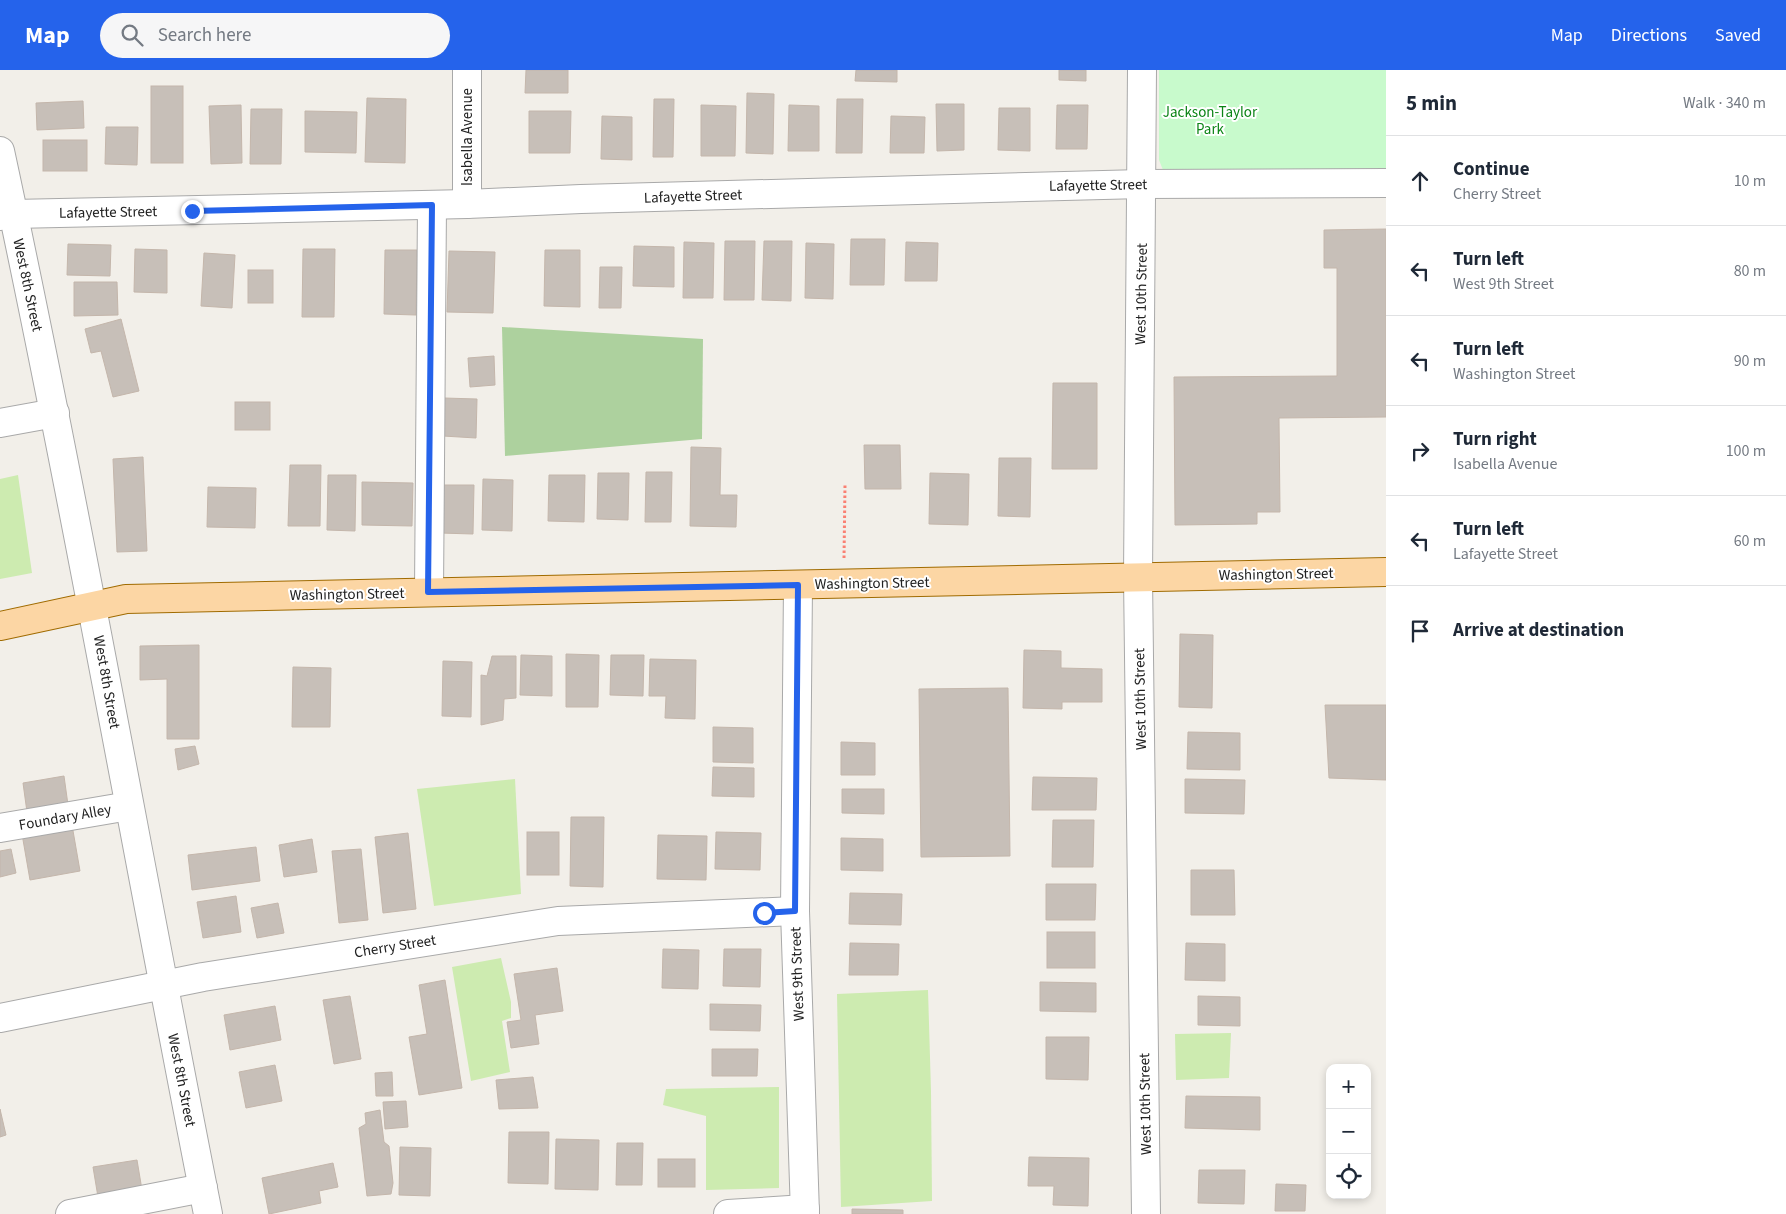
<!DOCTYPE html>
<meta charset="utf-8">
<style>
body{margin:0;font-family:"Source Sans 3",sans-serif;background:#f6f6f7;color:#1f2937}
.controls{position:absolute;right:15px;bottom:15px;display:grid;overflow:hidden;border-radius:10px;box-shadow:0 2px 8px #0003}
.controls button{width:45px;height:45px;display:grid;place-items:center;padding:0;border:0;border-bottom:1px solid #e0e1e3;background:#fff;color:#1f2937;font:25px sans-serif}
.stop{position:absolute;width:15px;height:15px;margin:-11px;border:4px solid #2563eb;border-radius:50%;background:#fff}
.stop.end{background:#2563eb;border-color:#fff;box-shadow:0 1px 5px #0008}
.list{margin:0;padding:0;list-style:none}
h2{display:flex;justify-content:space-between;align-items:center;height:65px;margin:0;padding:0 20px;font-size:21px}
h2 small{font-size:16px;font-weight:400;color:#747a83}
.list li{display:grid;grid-template-columns:32px 1fr auto;gap:15px;align-items:center;box-sizing:border-box;height:90px;padding:0 20px;border-top:1px solid #e0e1e3}
.list b{display:block;font-size:19px;white-space:nowrap}
.list p{margin:0;font-size:16px;white-space:nowrap;color:#747a83}
.list em{font-size:16px;font-style:normal;color:#747a83}
.icon{flex:none;width:28px;height:28px;fill:none;stroke:currentColor;stroke-width:2;stroke-linecap:round;stroke-linejoin:round}
.map{position:relative;flex:none;width:1386px;height:1144px;overflow:hidden}
header{display:flex;align-items:center;gap:30px;box-sizing:border-box;height:70px;padding:0 25px;background:#2563eb;color:#fff}
header strong{font-size:24px}
nav{display:flex;gap:28px;margin-inline-start:auto;font-size:18px}
.search{width:350px;height:45px;background:#f6f6f7;display:flex;align-items:center;gap:12px;box-sizing:border-box;padding:0 18px;border-radius:28px;color:#747a83;font-size:19px}
main{display:flex}
aside{flex:1;background:#fff}
.map>svg:first-child{display:block}
</style>
<header>
<strong>Map</strong>
<div class="search"><svg class="icon" aria-label="search" viewBox="0 0 24 24"><circle cx="10" cy="10" r="6"/><path d="M15 15l6 6"/></svg>Search here</div>
<nav><a>Map</a><a>Directions</a><a>Saved</a></nav>
</header>
<main>
<div class="map">
<svg width="1386" height="1144" viewBox="0 0 1386 1144">
<rect width="100%" height="100%" fill="#f2efe9"/>
<g fill="#cdebb0">
<polygon points="18,405 32,503 0,509 0,409"/>
<polygon points="515,709 521,824 434,836 417,719"/>
<polygon points="501,888 511,932 511,948 502,951 510,1002 471,1011 452,897"/>
<polygon points="928,920 931,1021 932,1131 841,1137 837,924"/>
<polygon points="1231,963 1229,1008 1176,1010 1175,964"/>
<polygon points="779,1017 779,1118 706,1120 706,1046 663,1035 666,1019"/>
</g>
<polygon fill="#add19e" points="502,257 703,269 702,369 505,386"/>
<polygon fill="#c8facc" points="1159,0 1386,0 1386,98 1176,102 1163,100 1159,90"/>
<g fill="#c7bfb8" stroke="#c4b6ab">
<polygon points="526,0 568,0 568,23 525,23"/>
<polygon points="856,0 897,0 897,12 855,11"/>
<polygon points="1059,0 1086,0 1086,11 1059,10"/>
<rect x="151" y="16" width="32" height="77"/>
<polygon points="747,23 774,24 773,84 746,83"/>
<polygon points="367,28 406,29 405,93 365,92"/>
<polygon points="654,29 674,29 673,87 653,87"/>
<polygon points="837,29 863,29 862,83 836,83"/>
<polygon points="83,31 84,58 37,60 36,33"/>
<polygon points="936,34 964,34 964,80 937,81"/>
<polygon points="241,35 242,93 211,94 209,36"/>
<polygon points="701,35 736,36 735,86 701,86"/>
<polygon points="789,35 819,36 819,81 788,81"/>
<polygon points="1057,35 1088,35 1087,79 1056,79"/>
<polygon points="999,38 1030,38 1030,81 998,80"/>
<polygon points="251,39 282,39 281,94 250,94"/>
<polygon points="305,41 357,42 356,83 305,82"/>
<polygon points="529,41 571,41 570,83 529,83"/>
<polygon points="602,46 632,47 632,90 601,89"/>
<polygon points="891,46 925,47 924,83 890,83"/>
<polygon points="106,57 138,57 137,95 105,94"/>
<rect x="43" y="70" width="44" height="31"/>
<polygon points="1386,159 1386,347 1279,348 1280,442 1257,442 1257,454 1175,455 1174,307 1337,306 1337,198 1324,198 1324,160"/>
<polygon points="851,169 885,169 884,215 850,215"/>
<polygon points="725,171 755,171 754,230 724,230"/>
<polygon points="764,171 792,171 791,231 762,230"/>
<polygon points="684,172 714,173 713,228 683,228"/>
<polygon points="906,172 938,173 937,211 905,211"/>
<polygon points="806,173 834,174 833,229 805,228"/>
<polygon points="68,174 111,175 110,206 67,205"/>
<polygon points="634,176 674,177 674,217 633,216"/>
<polygon points="135,179 167,180 167,223 134,222"/>
<polygon points="303,179 335,179 334,247 302,247"/>
<polygon points="385,180 417,180 416,245 384,244"/>
<polygon points="545,180 580,180 580,237 544,236"/>
<polygon points="449,181 495,182 493,243 447,242"/>
<polygon points="204,183 235,185 232,238 201,236"/>
<polygon points="600,197 622,197 621,238 599,238"/>
<rect x="248" y="200" width="25" height="33"/>
<polygon points="74,212 117,212 118,245 74,246"/>
<polygon points="121,249 139,321 113,327 101,281 91,283 85,259"/>
<polygon points="494,286 495,315 470,317 468,288"/>
<polygon points="1053,313 1097,313 1097,399 1052,399"/>
<polygon points="444,328 477,329 476,368 443,366"/>
<rect x="235" y="332" width="35" height="28"/>
<polygon points="864,375 900,375 901,419 865,419"/>
<polygon points="691,377 721,378 720,425 737,425 736,457 690,456"/>
<polygon points="143,387 147,481 117,482 113,389"/>
<polygon points="999,388 1031,388 1030,447 998,446"/>
<polygon points="290,395 321,395 320,456 288,456"/>
<polygon points="646,402 672,402 671,452 645,452"/>
<polygon points="598,403 629,403 628,450 597,449"/>
<polygon points="930,403 969,404 968,455 929,454"/>
<polygon points="328,405 356,405 355,461 327,460"/>
<polygon points="549,405 585,405 584,452 548,451"/>
<polygon points="483,409 513,410 512,461 482,460"/>
<polygon points="362,412 413,413 412,456 362,455"/>
<polygon points="441,415 474,415 473,464 440,463"/>
<polygon points="208,417 256,418 255,458 207,457"/>
<polygon points="1180,564 1213,565 1212,638 1179,637"/>
<polygon points="199,575 199,669 167,669 167,609 140,610 140,576"/>
<polygon points="1024,580 1061,581 1061,598 1102,599 1102,632 1062,632 1062,639 1023,638"/>
<polygon points="566,584 599,585 598,637 566,637"/>
<polygon points="521,585 552,586 552,626 520,625"/>
<polygon points="611,585 644,585 643,626 610,625"/>
<polygon points="492,586 516,586 516,628 504,629 503,650 481,655 481,605 487,606"/>
<polygon points="650,589 696,590 695,649 665,648 666,626 649,626"/>
<polygon points="443,591 472,592 471,647 442,646"/>
<polygon points="293,597 331,598 330,657 292,657"/>
<polygon points="1008,618 1010,786 921,787 919,619"/>
<polygon points="1325,635 1386,635 1386,710 1329,708"/>
<polygon points="713,657 753,658 753,693 713,692"/>
<polygon points="1188,662 1240,663 1240,700 1187,699"/>
<polygon points="841,672 875,673 875,705 841,705"/>
<polygon points="195,676 199,694 178,700 175,679"/>
<polygon points="713,697 754,698 754,727 712,726"/>
<polygon points="64,706 68,735 27,742 23,713"/>
<polygon points="1033,707 1097,708 1096,740 1032,740"/>
<polygon points="1185,709 1245,710 1244,744 1185,743"/>
<polygon points="842,719 884,719 884,744 842,743"/>
<polygon points="571,747 604,747 603,817 570,816"/>
<polygon points="1053,750 1094,750 1093,797 1052,797"/>
<polygon points="72,755 80,801 30,810 22,764"/>
<rect x="527" y="762" width="32" height="43"/>
<polygon points="716,762 761,763 760,800 715,799"/>
<polygon points="408,763 416,839 383,843 375,767"/>
<polygon points="658,765 707,766 706,810 657,809"/>
<polygon points="841,768 883,769 883,801 841,800"/>
<polygon points="312,769 317,802 284,807 279,775"/>
<polygon points="256,777 260,811 192,820 188,785"/>
<polygon points="11,779 16,803 0,807 0,781"/>
<polygon points="361,779 368,850 339,853 332,781"/>
<polygon points="1191,800 1234,800 1235,845 1191,845"/>
<polygon points="1046,814 1096,814 1095,850 1046,850"/>
<polygon points="850,823 902,824 901,855 849,854"/>
<polygon points="236,826 241,862 203,868 197,832"/>
<polygon points="278,833 284,863 257,868 251,838"/>
<rect x="1047" y="862" width="48" height="36"/>
<polygon points="850,873 899,874 898,905 849,905"/>
<polygon points="1186,873 1225,874 1225,911 1185,910"/>
<polygon points="663,879 699,880 698,919 662,918"/>
<polygon points="724,879 761,879 760,917 723,916"/>
<polygon points="557,898 563,941 535,945 539,974 511,978 507,952 521,950 514,904"/>
<polygon points="445,910 462,1018 419,1025 409,967 427,964 419,915"/>
<polygon points="1040,912 1096,913 1096,942 1040,941"/>
<polygon points="350,926 361,989 334,994 323,930"/>
<polygon points="1198,926 1240,927 1240,956 1198,955"/>
<polygon points="710,934 761,935 760,961 710,960"/>
<polygon points="275,936 281,970 230,980 224,945"/>
<polygon points="1046,967 1089,967 1088,1010 1046,1009"/>
<polygon points="712,979 758,979 757,1006 712,1006"/>
<polygon points="275,995 282,1031 246,1038 239,1002"/>
<polygon points="392,1002 393,1026 376,1026 375,1003"/>
<polygon points="533,1007 538,1038 499,1039 496,1010"/>
<polygon points="1186,1026 1260,1027 1260,1060 1185,1058"/>
<polygon points="406,1031 408,1057 385,1059 383,1032"/>
<polygon points="0,1039 6,1065 0,1067"/>
<polygon points="380,1040 384,1072 389,1076 393,1113 391,1124 367,1126 359,1058 366,1054 365,1043"/>
<polygon points="509,1062 549,1062 548,1114 508,1113"/>
<polygon points="556,1069 599,1070 598,1120 555,1119"/>
<polygon points="617,1073 643,1073 642,1115 616,1115"/>
<polygon points="400,1077 431,1078 430,1126 399,1125"/>
<polygon points="1029,1087 1089,1088 1088,1136 1053,1135 1054,1116 1028,1116"/>
<rect x="658" y="1089" width="37" height="28"/>
<polygon points="137,1090 143,1126 99,1133 93,1097"/>
<polygon points="333,1093 338,1117 319,1121 321,1133 269,1144 262,1108"/>
<polygon points="1199,1100 1245,1100 1244,1134 1198,1133"/>
<polygon points="1276,1114 1306,1115 1305,1141 1275,1141"/>
<polygon points="852,1139 903,1140 903,1144 852,1144"/>
</g>
<g fill="none" stroke-linecap="round" stroke-linejoin="round">
<defs>
<g id="minor">
<polyline points="1142,0 1138,507 1146,1144"/>
<path d="M0,81c76,353 138,709 208,1063"/>
<polyline points="467,134 467,0"/>
<polyline points="0,146 13,144 467,134 581,129 1142,114 1386,113"/>
<polyline points="0,353 55,343"/>
<polyline points="798,515 795,841 805,1144"/>
<polyline points="429,522 432,135"/>
<polyline points="0,758 129,736"/>
<polyline points="0,948 203,907 558,851 795,841"/>
<polyline points="70,1144 203,1118"/>
<polyline points="728,1144 805,1139"/>
</g>
<polyline id="major" points="0,556 126,529 1386,502"/>
</defs>
<use href="#minor" stroke="#a9a9a9" stroke-width="30"/>
<use href="#major" stroke="#a06b00" stroke-width="30"/>
<polyline stroke="#fa8072" stroke-width="3" stroke-dasharray="2.5 2.5" stroke-linecap="butt" points="844,488 845,415"/>
<use href="#minor" stroke="#fff" stroke-width="28"/>
<use href="#major" stroke="#fcd6a4" stroke-width="28"/>
</g>
<g fill="none" stroke-linecap="round" stroke-linejoin="round">
<polyline stroke="#2563eb" stroke-width="6" points="192,141 432,135 428,522 798,515 795,841 764,843"/>
</g>
<g text-anchor="middle" stroke-width="4" stroke-linejoin="round" paint-order="stroke">
<g font-size="15" fill="#0c8416" stroke="#fff">
<text x="1210" y="47">Jackson-Taylor<tspan x="1210" dy="17">Park</tspan></text>
</g>
<g font-size="15" fill="#222" stroke="#fff">
<text transform="translate(467 67) rotate(-90)" y="5">Isabella Avenue</text>
<text transform="translate(1098 115) rotate(-1)" y="5">Lafayette Street</text>
<text transform="translate(693 126) rotate(-2)" y="5">Lafayette Street</text>
<text transform="translate(108 142) rotate(-1)" y="5">Lafayette Street</text>
<text transform="translate(28 215) rotate(78)" y="5">West 8th Street</text>
<text transform="translate(1141 224) rotate(-89)" y="5">West 10th Street</text>
<text transform="translate(1276 504) rotate(-1)" y="5">Washington Street</text>
<text transform="translate(872 513) rotate(-1)" y="5">Washington Street</text>
<text transform="translate(347 524) rotate(-1)" y="5">Washington Street</text>
<text transform="translate(107 612) rotate(80)" y="5">West 8th Street</text>
<text transform="translate(1140 629) rotate(-91)" y="5">West 10th Street</text>
<text transform="translate(65 747) rotate(-10)" y="5">Foundary Alley</text>
<text transform="translate(395 876) rotate(-9)" y="5">Cherry Street</text>
<text transform="translate(797 904) rotate(-92)" y="5">West 9th Street</text>
<text transform="translate(182 1010) rotate(79)" y="5">West 8th Street</text>
<text transform="translate(1145 1034) rotate(-91)" y="5">West 10th Street</text>
</g>
</g>
</svg>
<div class="controls">
<button>+</button>
<button>−</button>
<button><svg class="icon" aria-label="locate" viewBox="0 0 24 24"><circle cx="12" cy="12" r="6"/><path d="M12 2v4M12 18v4M2 12h4M18 12h4"/></svg></button>
</div>
<div class="stop" style="left:764px;top:843px"></div>
<div class="stop end" style="left:192px;top:141px"></div>
</div>
<aside>
<h2>5 min<small>Walk · 340 m</small></h2>
<ul class="list">
<li><svg class="icon" aria-label="ahead" viewBox="0 0 24 24"><path d="M12 20V5M6 11l6-6 6 6"/></svg><div><b>Continue</b><p>Cherry Street</p></div><em>10 m</em></li>
<li><svg class="icon" aria-label="left" viewBox="0 0 24 24"><path d="M17 20v-9H6M10 6l-5 5 5 5"/></svg><div><b>Turn left</b><p>West 9th Street</p></div><em>80 m</em></li>
<li><svg class="icon" aria-label="left" viewBox="0 0 24 24"><path d="M17 20v-9H6M10 6l-5 5 5 5"/></svg><div><b>Turn left</b><p>Washington Street</p></div><em>90 m</em></li>
<li><svg class="icon" aria-label="right" viewBox="0 0 24 24"><path d="M7 20v-9h11M14 6l5 5-5 5"/></svg><div><b>Turn right</b><p>Isabella Avenue</p></div><em>100 m</em></li>
<li><svg class="icon" aria-label="left" viewBox="0 0 24 24"><path d="M17 20v-9H6M10 6l-5 5 5 5"/></svg><div><b>Turn left</b><p>Lafayette Street</p></div><em>60 m</em></li>
<li><svg class="icon" aria-label="arrive" viewBox="0 0 24 24"><path d="M6 21V4h12l-3 4 3 4H6"/></svg><div><b>Arrive at destination</b></div></li>
</ul>
</aside>
</main>
